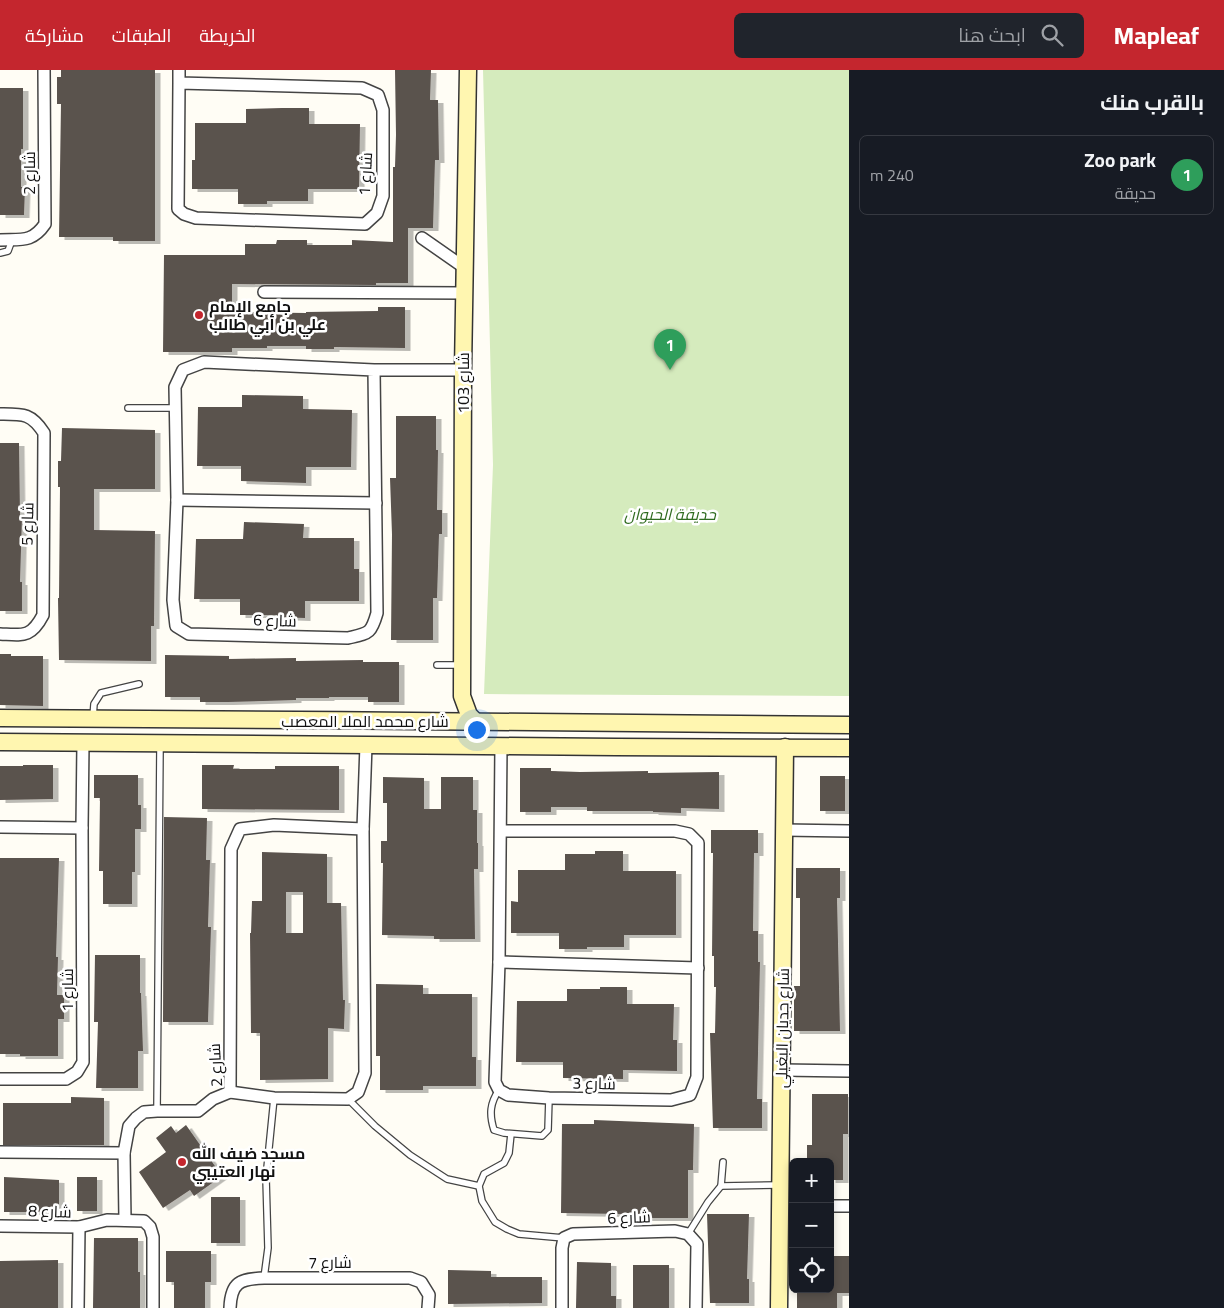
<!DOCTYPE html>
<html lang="ar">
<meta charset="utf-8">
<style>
body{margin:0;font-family:Georgia,Cairo,serif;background:#20242c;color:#f1f3f6;direction:rtl}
.controls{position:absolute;right:15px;bottom:15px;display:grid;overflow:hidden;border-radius:8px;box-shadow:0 2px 8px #0003}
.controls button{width:45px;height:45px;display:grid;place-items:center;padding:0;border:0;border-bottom:1px solid #363941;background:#171b24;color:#f1f3f6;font:25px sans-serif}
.you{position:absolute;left:476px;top:659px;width:18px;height:18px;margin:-12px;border:4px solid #fff;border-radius:50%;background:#1a73e8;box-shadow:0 0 0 8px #1a73e833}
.badge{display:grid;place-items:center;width:32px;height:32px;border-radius:50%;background:#c4262e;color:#fff;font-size:16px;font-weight:700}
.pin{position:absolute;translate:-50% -41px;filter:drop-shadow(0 1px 2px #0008)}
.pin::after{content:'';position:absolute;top:26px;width:18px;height:15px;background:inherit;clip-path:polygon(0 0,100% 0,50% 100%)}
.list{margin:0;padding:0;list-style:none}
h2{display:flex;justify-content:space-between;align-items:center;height:65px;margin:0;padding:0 20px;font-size:21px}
h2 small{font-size:16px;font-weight:400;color:#9ea1a6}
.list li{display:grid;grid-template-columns:32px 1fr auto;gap:15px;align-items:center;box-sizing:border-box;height:80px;margin:0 10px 10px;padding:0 10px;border:1px solid #363941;border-radius:8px}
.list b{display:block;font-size:19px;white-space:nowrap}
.list p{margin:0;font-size:16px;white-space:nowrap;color:#9ea1a6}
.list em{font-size:16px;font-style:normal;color:#9ea1a6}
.icon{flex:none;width:28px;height:28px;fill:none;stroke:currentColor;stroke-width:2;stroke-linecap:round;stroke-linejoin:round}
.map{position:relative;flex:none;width:849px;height:1238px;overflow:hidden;direction:ltr}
header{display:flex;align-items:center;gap:30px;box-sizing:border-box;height:70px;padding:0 25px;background:#c4262e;color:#fff}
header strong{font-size:24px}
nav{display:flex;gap:28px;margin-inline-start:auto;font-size:18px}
.search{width:350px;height:45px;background:#20242c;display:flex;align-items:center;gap:12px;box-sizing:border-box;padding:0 18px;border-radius:8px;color:#9ea1a6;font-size:19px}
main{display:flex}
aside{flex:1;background:#171b24}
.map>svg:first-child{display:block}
</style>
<header>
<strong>Mapleaf</strong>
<div class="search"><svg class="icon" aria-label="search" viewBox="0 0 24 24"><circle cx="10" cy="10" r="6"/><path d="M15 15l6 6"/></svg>ابحث هنا</div>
<nav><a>الخريطة</a><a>الطبقات</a><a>مشاركة</a></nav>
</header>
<main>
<aside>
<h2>بالقرب منك<small></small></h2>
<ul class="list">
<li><span class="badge" style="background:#2e9e5b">1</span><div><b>Zoo park</b><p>حديقة</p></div><em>240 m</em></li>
</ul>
</aside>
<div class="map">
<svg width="849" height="1238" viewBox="0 0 849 1238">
<defs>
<filter id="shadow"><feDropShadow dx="5.5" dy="3" stdDeviation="0" flood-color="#0004"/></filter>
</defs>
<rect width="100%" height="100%" fill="#fffdf5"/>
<polygon fill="#d5ebbd" points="483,0 849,0 849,626 484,624 493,395"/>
<g fill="#5a524d" fill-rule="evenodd" filter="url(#shadow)">
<polygon points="61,0 155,0 155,171 113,171 113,167 59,167 61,34 57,34 57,7 61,7"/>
<polygon points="395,0 431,0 430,30 438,30 439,90 435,90 433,158 408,158 408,213 376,213 376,215 232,214 232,242 306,243 306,242 378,241 378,237 405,237 405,278 334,277 334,279 306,279 306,276 267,276 267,278 232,278 232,282 163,282 164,185 245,185 245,174 276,174 277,170 307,170 307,175 352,175 352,170 393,172 393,97 395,97 396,65"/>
<polygon points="0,18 23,18 23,79 21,79 21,117 25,117 24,145 0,145"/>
<polygon points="282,38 309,38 309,54 360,54 359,119 308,119 308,131 267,131 267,134 238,134 238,119 192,119 192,90 195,90 195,53 246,53 246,39"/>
<polygon points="242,325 303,326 303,339 352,340 351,397 306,397 306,413 241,411 241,396 197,396 198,337 242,337"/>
<polygon points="396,346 436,346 436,380 438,380 437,440 442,440 442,464 439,464 437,528 433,528 433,570 391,570 392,464 390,408 396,408"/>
<polygon points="62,358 155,360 155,419 94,419 94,460 155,461 154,556 151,556 151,591 59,590 58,528 59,528 60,417 58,417 58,391 61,391"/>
<polygon points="0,373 19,373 20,446 22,446 20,512 22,512 22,541 0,541"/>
<polygon points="244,452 304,454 303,468 354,468 354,499 359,499 359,531 305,531 305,548 277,547 277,545 240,545 240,529 194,529 196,469 243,469"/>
<polygon points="0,584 11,584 11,586 43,586 43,636 0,635"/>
<polygon points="165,585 229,586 229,589 296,588 296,591 363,590 363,592 399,592 399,632 368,632 368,627 329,627 329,628 296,628 296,630 228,632 200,632 200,627 165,627"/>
<polygon points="23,695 53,695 53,729 0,730 0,696 23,696"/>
<polygon points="202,695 234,695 233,699 275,699 275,696 339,696 339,740 202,739"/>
<polygon points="520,698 551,698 551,701 580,702 648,701 648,703 719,702 719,739 681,738 681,743 653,742 653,741 587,741 587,737 551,737 551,742 520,742"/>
<polygon points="94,705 138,705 138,735 141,735 141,759 135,759 135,802 132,802 132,834 103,834 103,801 99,801 100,728 94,728"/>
<rect x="820" y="706" width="25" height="35"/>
<polygon points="383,707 424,708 424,739 441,739 441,707 473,707 473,740 477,740 477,773 478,773 478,799 474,799 475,869 434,869 434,866 382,865 383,793 381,793 381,771 387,771 387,733 383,733"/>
<polygon points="164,747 207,748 206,790 210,790 208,857 211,857 208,952 163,952"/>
<polygon points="711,760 758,760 758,783 754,783 753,861 758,861 758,892 760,892 757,1029 762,1029 762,1058 713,1058 710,963 715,963 716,917 714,917 714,886 712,886 713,783 711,783"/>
<polygon points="595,781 623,781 623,801 676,801 676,865 624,865 624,877 587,877 587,879 559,879 559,863 511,863 511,831 518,832 518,800 565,800 565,784 595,784"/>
<path d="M262,782l65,2v49h14l2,97h2l-1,29 -16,-1v51l-68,1v-47h-9l-1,-100h1l1,-32h10zM286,822h17v41h-17z"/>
<polygon points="0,788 59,788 56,887 58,887 57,925 64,925 64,949 58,949 58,986 20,986 20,984 0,984"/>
<polygon points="796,798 840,798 840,828 837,828 840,961 794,961 794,916 800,916 800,828 796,828"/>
<polygon points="95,885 140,885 140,923 141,923 143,981 138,981 138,1018 96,1018 98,952 94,952"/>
<polygon points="376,914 423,915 423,924 472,924 472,987 476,987 476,1016 423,1016 423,1020 380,1020 380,986 376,986"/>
<polygon points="600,917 627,917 627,934 674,934 673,970 677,970 677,1001 623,1000 623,1009 563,1008 563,992 516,992 517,931 567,931 567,919 600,919"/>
<polygon points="812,1024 848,1024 848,1064 843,1064 843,1110 830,1110 830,1092 807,1092 807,1075 812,1075"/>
<polygon points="71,1027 104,1028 104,1075 3,1075 3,1033 71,1033"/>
<polygon points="594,1050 694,1054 693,1100 688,1100 688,1148 623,1148 623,1144 561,1143 562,1054 594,1054"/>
<polygon points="186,1055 222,1106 194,1126 190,1120 163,1138 139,1102 166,1082 156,1068 171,1056 176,1063"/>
<polygon points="4,1107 59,1110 59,1142 4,1142"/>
<rect x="77" y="1107" width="20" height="34"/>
<rect x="211" y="1127" width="29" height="46"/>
<polygon points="707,1144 749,1144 747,1209 749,1209 749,1233 710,1233"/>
<polygon points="94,1168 138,1168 138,1202 140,1202 140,1238 93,1238"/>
<polygon points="166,1181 211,1181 211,1212 205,1212 205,1238 174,1238 174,1212 166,1212"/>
<polygon points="830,1186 849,1186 849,1223 837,1223 837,1238 797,1238 797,1219 830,1219"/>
<polygon points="58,1190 58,1238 0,1238 0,1191"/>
<polygon points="577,1192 611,1193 611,1226 616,1226 616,1238 576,1238"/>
<rect x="633" y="1195" width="36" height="43"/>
<polygon points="448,1200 491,1201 491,1207 542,1207 542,1233 448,1234"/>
</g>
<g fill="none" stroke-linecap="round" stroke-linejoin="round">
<defs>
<g id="lane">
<polyline points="0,183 8,181 12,170"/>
<polyline points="128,338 175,338"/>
<polyline points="437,595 460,595"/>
<polyline points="93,647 94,634 101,623 139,614"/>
<path d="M499,1020c-9,13 -10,24 -5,40l10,3 38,3 6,-6 1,-32"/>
<polyline points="348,1029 375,1056 410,1085 447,1109 479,1116"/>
<polyline points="157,1041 160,676"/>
<polyline points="511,1064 509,1083 504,1093 484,1104 479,1116 482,1131 495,1152 507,1159 519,1164 564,1168"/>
<polyline points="721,1116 723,1092"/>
<polyline points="688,1164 708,1132 721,1116 778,1115"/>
<polyline points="264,1208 268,1178 266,1108 274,1028"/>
</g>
<g id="street">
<polyline points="179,13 362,18 378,25 383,40 383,126 377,143 365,154 196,148 184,144 178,139 179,13 179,0"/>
<polyline points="422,168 465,198"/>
<path d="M0,170c21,-1 32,3 45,-16l-1,-154"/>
<polyline points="264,222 464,223"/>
<path d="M374,300l3,243c-6,21 -8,20 -29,25l-159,-4 -13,-8 -3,-26 4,-100 -2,-113 8,-17 21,-8 170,8h89"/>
<path d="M0,344c23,0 31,-1 44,19l-1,182c-12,23 -20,20 -43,19"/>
<polyline points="177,430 376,433"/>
<polyline points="0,757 82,758"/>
<polyline points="784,760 849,761"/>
<polyline points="501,761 675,761 689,764 698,773 697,1007 690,1025 671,1030 549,1028 508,1025 499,1020 495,1012 499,892 501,676"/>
<polyline points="499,892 698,898"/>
<polyline points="782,1000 849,1001"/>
<polyline points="0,1009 66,1009 77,1002 83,992 82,758 83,673"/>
<polyline points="230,1022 231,779 240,759 274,755 363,759"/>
<polyline points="0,1082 124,1083"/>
<polyline points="830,1136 849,1136"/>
<polyline points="125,1150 124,1083 129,1056 136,1048 144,1042 157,1041 198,1041 213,1029 230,1022 274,1028 348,1029 358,1022 365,1003 363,759 366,675"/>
<polyline points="0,1156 79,1157 107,1150 144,1151 150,1157 153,1167 153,1238"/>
<polyline points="78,1238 79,1157"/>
<path d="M230,1238c1,-26 10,-29 34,-30h146l11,4 8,13 -1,13"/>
<polyline points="562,1238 562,1178 564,1168 573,1164 675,1161 688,1164 697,1174 696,1238"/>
</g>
<g id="secondary">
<polyline points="468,0 463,300 462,626 469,645 475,651"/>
<path d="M0,648c283,3 566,2 849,7"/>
<polyline points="0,672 616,677 849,678"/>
<polyline points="779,1238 785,677"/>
</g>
</defs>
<use href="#lane" stroke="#444" stroke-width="8"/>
<use href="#street" stroke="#444" stroke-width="14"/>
<use href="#secondary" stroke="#333" stroke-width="19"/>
<use href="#lane" stroke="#fff" stroke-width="5.5"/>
<use href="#street" stroke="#fff" stroke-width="11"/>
<use href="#secondary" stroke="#fff6b0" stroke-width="16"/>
</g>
<g fill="#c4262e" stroke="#fff" stroke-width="2">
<circle cx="199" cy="245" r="5"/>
<circle cx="182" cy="1092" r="5"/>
</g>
<g text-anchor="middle" stroke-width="5" stroke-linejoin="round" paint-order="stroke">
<g font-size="16" fill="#111" stroke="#fff">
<text transform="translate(29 103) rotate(-90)" y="6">شارع 2</text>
<text transform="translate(365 104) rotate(-87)" y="6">شارع 1</text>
<text transform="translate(463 313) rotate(-90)" y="6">شارع 103</text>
<text transform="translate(27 454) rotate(-89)" y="6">شارع 5</text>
<text transform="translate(275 550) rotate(2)" y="6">شارع 6</text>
<text x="365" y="657">شارع محمد الملا المعصب</text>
<text transform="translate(67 920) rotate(-90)" y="6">شارع 1</text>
<text transform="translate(782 958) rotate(-89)" y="6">شارع جديان البغيلي</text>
<text transform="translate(215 995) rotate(-93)" y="6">شارع 2</text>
<text transform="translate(594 1013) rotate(1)" y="6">شارع 3</text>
<text transform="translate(50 1141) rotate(2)" y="6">شارع 8</text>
<text transform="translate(629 1147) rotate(-2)" y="6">شارع 6</text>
<text x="330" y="1198">شارع 7</text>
</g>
<g font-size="16" font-weight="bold" fill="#111" stroke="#fff" text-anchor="start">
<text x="209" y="242">جامع الإمام<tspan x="209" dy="18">علي بن أبي طالب</tspan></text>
<text x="192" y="1089">مسجد ضيف الله<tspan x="192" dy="18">نهار العتيبي</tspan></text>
</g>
<g font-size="16" font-style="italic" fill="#2f6b1f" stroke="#fff">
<text x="670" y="450">حديقة الحيوان</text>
</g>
</g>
</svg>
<div class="controls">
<button>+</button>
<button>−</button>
<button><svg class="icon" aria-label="locate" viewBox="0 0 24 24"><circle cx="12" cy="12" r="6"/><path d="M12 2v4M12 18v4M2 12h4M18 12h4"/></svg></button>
</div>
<div class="you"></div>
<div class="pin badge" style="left:670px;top:300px;background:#2e9e5b">1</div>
</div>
</main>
